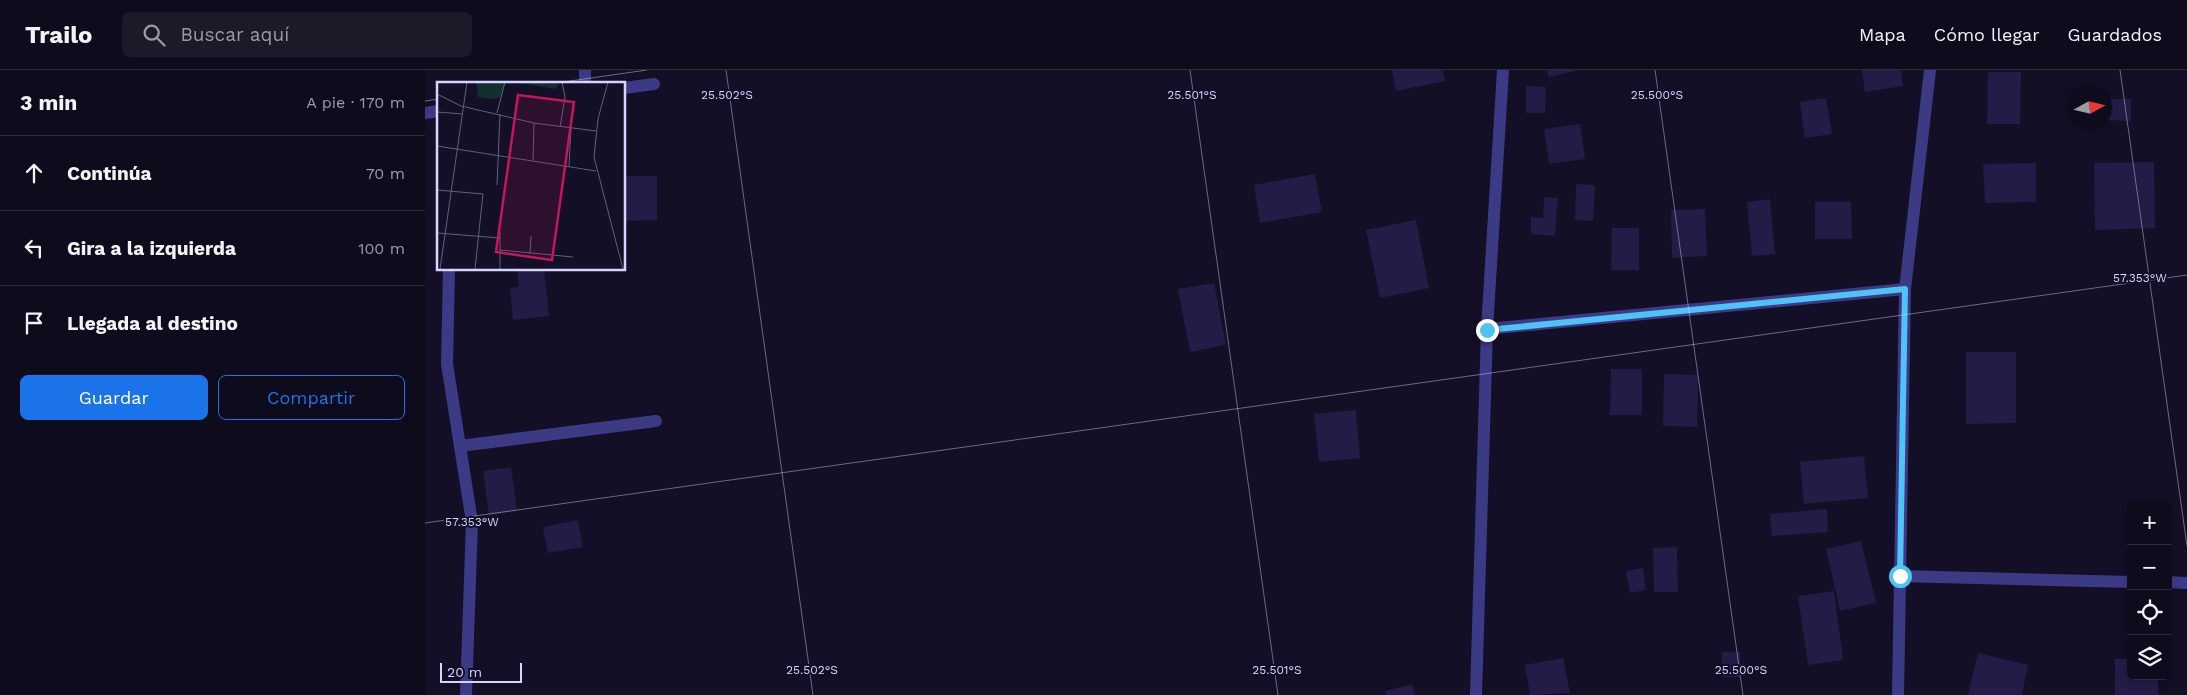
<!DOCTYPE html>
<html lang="es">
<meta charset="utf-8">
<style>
body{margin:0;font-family:"Work Sans",sans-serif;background:#1c1929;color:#f1f3f6}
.controls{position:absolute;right:15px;bottom:15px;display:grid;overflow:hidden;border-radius:8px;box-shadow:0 2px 8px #0003}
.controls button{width:45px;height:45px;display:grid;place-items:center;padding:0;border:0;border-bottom:1px solid #2e2b3b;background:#0e0b1c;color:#f1f3f6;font:25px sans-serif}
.compass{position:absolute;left:1642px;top:15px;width:45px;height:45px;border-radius:50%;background:#0e0b1c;box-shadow:0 2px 8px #0003;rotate:82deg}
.scale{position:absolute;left:15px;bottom:12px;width:82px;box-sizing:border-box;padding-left:5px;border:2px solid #d9d4ff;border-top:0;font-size:14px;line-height:18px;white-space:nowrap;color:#d9d4ff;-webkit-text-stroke:4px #130f26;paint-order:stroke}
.stop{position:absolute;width:15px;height:15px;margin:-11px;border:4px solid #4fc3f7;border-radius:50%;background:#fff}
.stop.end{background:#4fc3f7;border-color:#fff;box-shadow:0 1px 5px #0008}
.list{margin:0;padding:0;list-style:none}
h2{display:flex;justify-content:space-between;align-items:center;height:65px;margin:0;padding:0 20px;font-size:21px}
h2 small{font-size:16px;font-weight:400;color:#9b9ba3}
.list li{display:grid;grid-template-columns:32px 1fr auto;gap:15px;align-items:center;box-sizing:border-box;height:75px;padding:0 20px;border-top:1px solid #2e2b3b}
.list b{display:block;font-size:19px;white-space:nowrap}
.list em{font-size:16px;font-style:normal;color:#9b9ba3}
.actions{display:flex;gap:10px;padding:15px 20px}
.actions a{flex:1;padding:11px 0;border:1px solid #1a73e8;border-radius:8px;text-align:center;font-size:18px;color:#1a73e8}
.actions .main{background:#1a73e8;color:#fff}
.icon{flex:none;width:28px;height:28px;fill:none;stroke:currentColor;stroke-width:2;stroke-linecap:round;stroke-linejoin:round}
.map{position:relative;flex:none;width:1762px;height:625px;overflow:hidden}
header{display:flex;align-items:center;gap:30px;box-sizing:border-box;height:70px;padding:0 25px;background:#0e0b1c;border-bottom:1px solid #2e2b3b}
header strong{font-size:24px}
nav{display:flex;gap:28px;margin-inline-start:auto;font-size:18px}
.search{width:350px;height:45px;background:#1c1929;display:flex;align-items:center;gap:12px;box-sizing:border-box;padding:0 18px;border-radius:8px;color:#9b9ba3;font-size:19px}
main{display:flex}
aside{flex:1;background:#0e0b1c}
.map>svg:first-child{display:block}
</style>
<header>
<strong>Trailo</strong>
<div class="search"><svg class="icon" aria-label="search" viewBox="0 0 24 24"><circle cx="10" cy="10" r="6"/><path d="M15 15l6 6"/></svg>Buscar aquí</div>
<nav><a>Mapa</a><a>Cómo llegar</a><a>Guardados</a></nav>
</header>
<main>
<aside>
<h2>3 min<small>A pie · 170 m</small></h2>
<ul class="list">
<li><svg class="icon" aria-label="ahead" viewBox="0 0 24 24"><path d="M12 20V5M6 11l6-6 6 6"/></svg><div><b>Continúa</b></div><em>70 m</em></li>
<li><svg class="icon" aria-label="left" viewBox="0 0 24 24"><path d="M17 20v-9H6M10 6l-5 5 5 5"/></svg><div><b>Gira a la izquierda</b></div><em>100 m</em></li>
<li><svg class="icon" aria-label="arrive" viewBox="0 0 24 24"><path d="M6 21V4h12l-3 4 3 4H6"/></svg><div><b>Llegada al destino</b></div></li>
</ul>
<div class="actions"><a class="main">Guardar</a><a>Compartir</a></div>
</aside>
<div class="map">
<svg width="1762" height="625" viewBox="0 0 1762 625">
<rect width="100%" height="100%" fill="#130f26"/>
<g fill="#241b47">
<polygon points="967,0 1018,0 1020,11 971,21"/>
<polygon points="1122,0 1150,0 1150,1 1123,7"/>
<polygon points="1437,0 1476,0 1478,16 1440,22"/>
<polygon points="1563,2 1596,2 1595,54 1562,54"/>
<polygon points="1101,16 1121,17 1120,43 1101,43"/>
<polygon points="1401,28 1407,64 1380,68 1375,32"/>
<polygon points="1680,29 1706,29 1706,51 1680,50"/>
<polygon points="1155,54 1160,89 1124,94 1119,59"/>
<polygon points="1729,92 1730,158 1670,160 1669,93"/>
<polygon points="1611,93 1611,132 1560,133 1558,94"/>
<polygon points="890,104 897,142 835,153 829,115"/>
<polygon points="199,106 232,106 232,150 199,151"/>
<polygon points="1151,114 1170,115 1168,151 1150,150"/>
<polygon points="1119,127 1133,128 1130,166 1106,164 1106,147 1118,148"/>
<polygon points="1345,129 1350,184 1327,186 1322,132"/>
<polygon points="1390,132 1426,132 1427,169 1390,169"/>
<polygon points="1280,139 1282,186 1247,188 1246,140"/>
<polygon points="991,150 1004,218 955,228 941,160"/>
<polygon points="1187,158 1214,158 1214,200 1186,200"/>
<polygon points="92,199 119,199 124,246 88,250 85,218 94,217"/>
<polygon points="789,213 801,275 765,282 753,219"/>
<polygon points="1541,282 1591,282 1591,353 1541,354"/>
<polygon points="1186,299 1217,299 1217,345 1185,345"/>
<polygon points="1239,304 1273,305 1272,357 1238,356"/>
<polygon points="931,340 935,388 894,392 889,344"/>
<polygon points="1439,386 1443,428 1379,434 1375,392"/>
<polygon points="86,397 92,441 64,445 58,401"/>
<polygon points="1402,439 1403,462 1347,466 1345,444"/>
<polygon points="153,450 158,477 123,483 118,457"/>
<polygon points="1436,471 1451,533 1415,541 1401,479"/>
<polygon points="1252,477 1253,522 1229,522 1228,478"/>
<polygon points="1218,498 1221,520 1205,523 1201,501"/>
<polygon points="1409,521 1418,590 1383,595 1373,526"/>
<rect x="1297" y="582" width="18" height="25"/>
<polygon points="1553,583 1603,595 1597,625 1543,625"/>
<polygon points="1138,588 1145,623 1105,625 1100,595"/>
<polygon points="1690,589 1706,589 1706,606 1733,606 1733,625 1690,625"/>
<polygon points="987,614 990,625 961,625 960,621"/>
</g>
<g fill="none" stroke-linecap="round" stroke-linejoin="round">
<g stroke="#3d3a85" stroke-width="12">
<polyline points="160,0 160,14"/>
<polyline points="199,18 229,14"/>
<polyline points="0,43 14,41"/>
<polyline points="24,199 22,294 47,452 41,625"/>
<polyline points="1062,259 1480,219"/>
<polyline points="35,376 231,351"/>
<polyline points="1475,506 1706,512"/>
<polyline points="1743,512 1762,513"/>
<polyline points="1051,625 1062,259 1078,0"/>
<polyline points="1473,625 1480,219 1505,0"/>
</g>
</g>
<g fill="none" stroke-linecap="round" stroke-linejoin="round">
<polyline stroke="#4fc3f7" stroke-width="6" points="1062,260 1480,219 1475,506"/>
</g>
<path fill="none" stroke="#d9d4ff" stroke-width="1" stroke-opacity="0.45" d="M301,0l87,625M765,0l88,625M1230,0l88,625M1695,0l67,476M124,14l98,-14M0,31l14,-2M0,453l1762,-248"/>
<g transform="translate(12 12)">
<rect width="188" height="188" fill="#130f26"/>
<path d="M39,0h30l-6,15 -5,2 -17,-2zM79,0h45l-6,7z" fill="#12302f"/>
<path fill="none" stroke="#625e7d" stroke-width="1" d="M171,0l-10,37 -4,38 29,112M0,12l24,12 73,17 62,8M0,30l26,2M60,31l8,-31M123,45l5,-30 -3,-15M0,64l159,25M96,78l1,-37M132,85l2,-39M60,103l3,-71M0,108l46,4 -8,75M0,151l63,5M63,168l73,7M93,172l1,-18M3,187l27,-187M63,187v-37"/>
<path fill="#c2185b" fill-opacity="0.15" stroke="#c2185b" stroke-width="2.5" d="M81,13l56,7 -22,158 -56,-8z"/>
<rect width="188" height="188" fill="none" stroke="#d9d4ff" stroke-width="2.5"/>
</g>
<g font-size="12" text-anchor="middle" fill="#d9d4ff" stroke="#130f26" stroke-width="4" stroke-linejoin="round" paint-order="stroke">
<text x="302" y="29">25.502°S</text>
<text x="767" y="29">25.501°S</text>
<text x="1232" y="29">25.500°S</text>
<text x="1715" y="212">57.353°W</text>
<text x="47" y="456">57.353°W</text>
<text x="387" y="604">25.502°S</text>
<text x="852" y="604">25.501°S</text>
<text x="1316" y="604">25.500°S</text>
</g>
</svg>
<div class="controls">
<button>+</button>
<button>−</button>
<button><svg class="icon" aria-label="locate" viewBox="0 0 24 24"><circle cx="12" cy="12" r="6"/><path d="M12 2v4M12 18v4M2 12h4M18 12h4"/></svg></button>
<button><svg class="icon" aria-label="layers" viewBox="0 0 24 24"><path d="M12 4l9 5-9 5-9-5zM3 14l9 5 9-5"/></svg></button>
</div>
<svg class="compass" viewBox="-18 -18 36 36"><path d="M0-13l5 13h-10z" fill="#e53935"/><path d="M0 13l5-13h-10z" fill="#9b9ba3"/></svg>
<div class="scale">20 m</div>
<div class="stop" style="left:1475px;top:506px"></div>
<div class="stop end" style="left:1062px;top:260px"></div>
</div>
</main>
